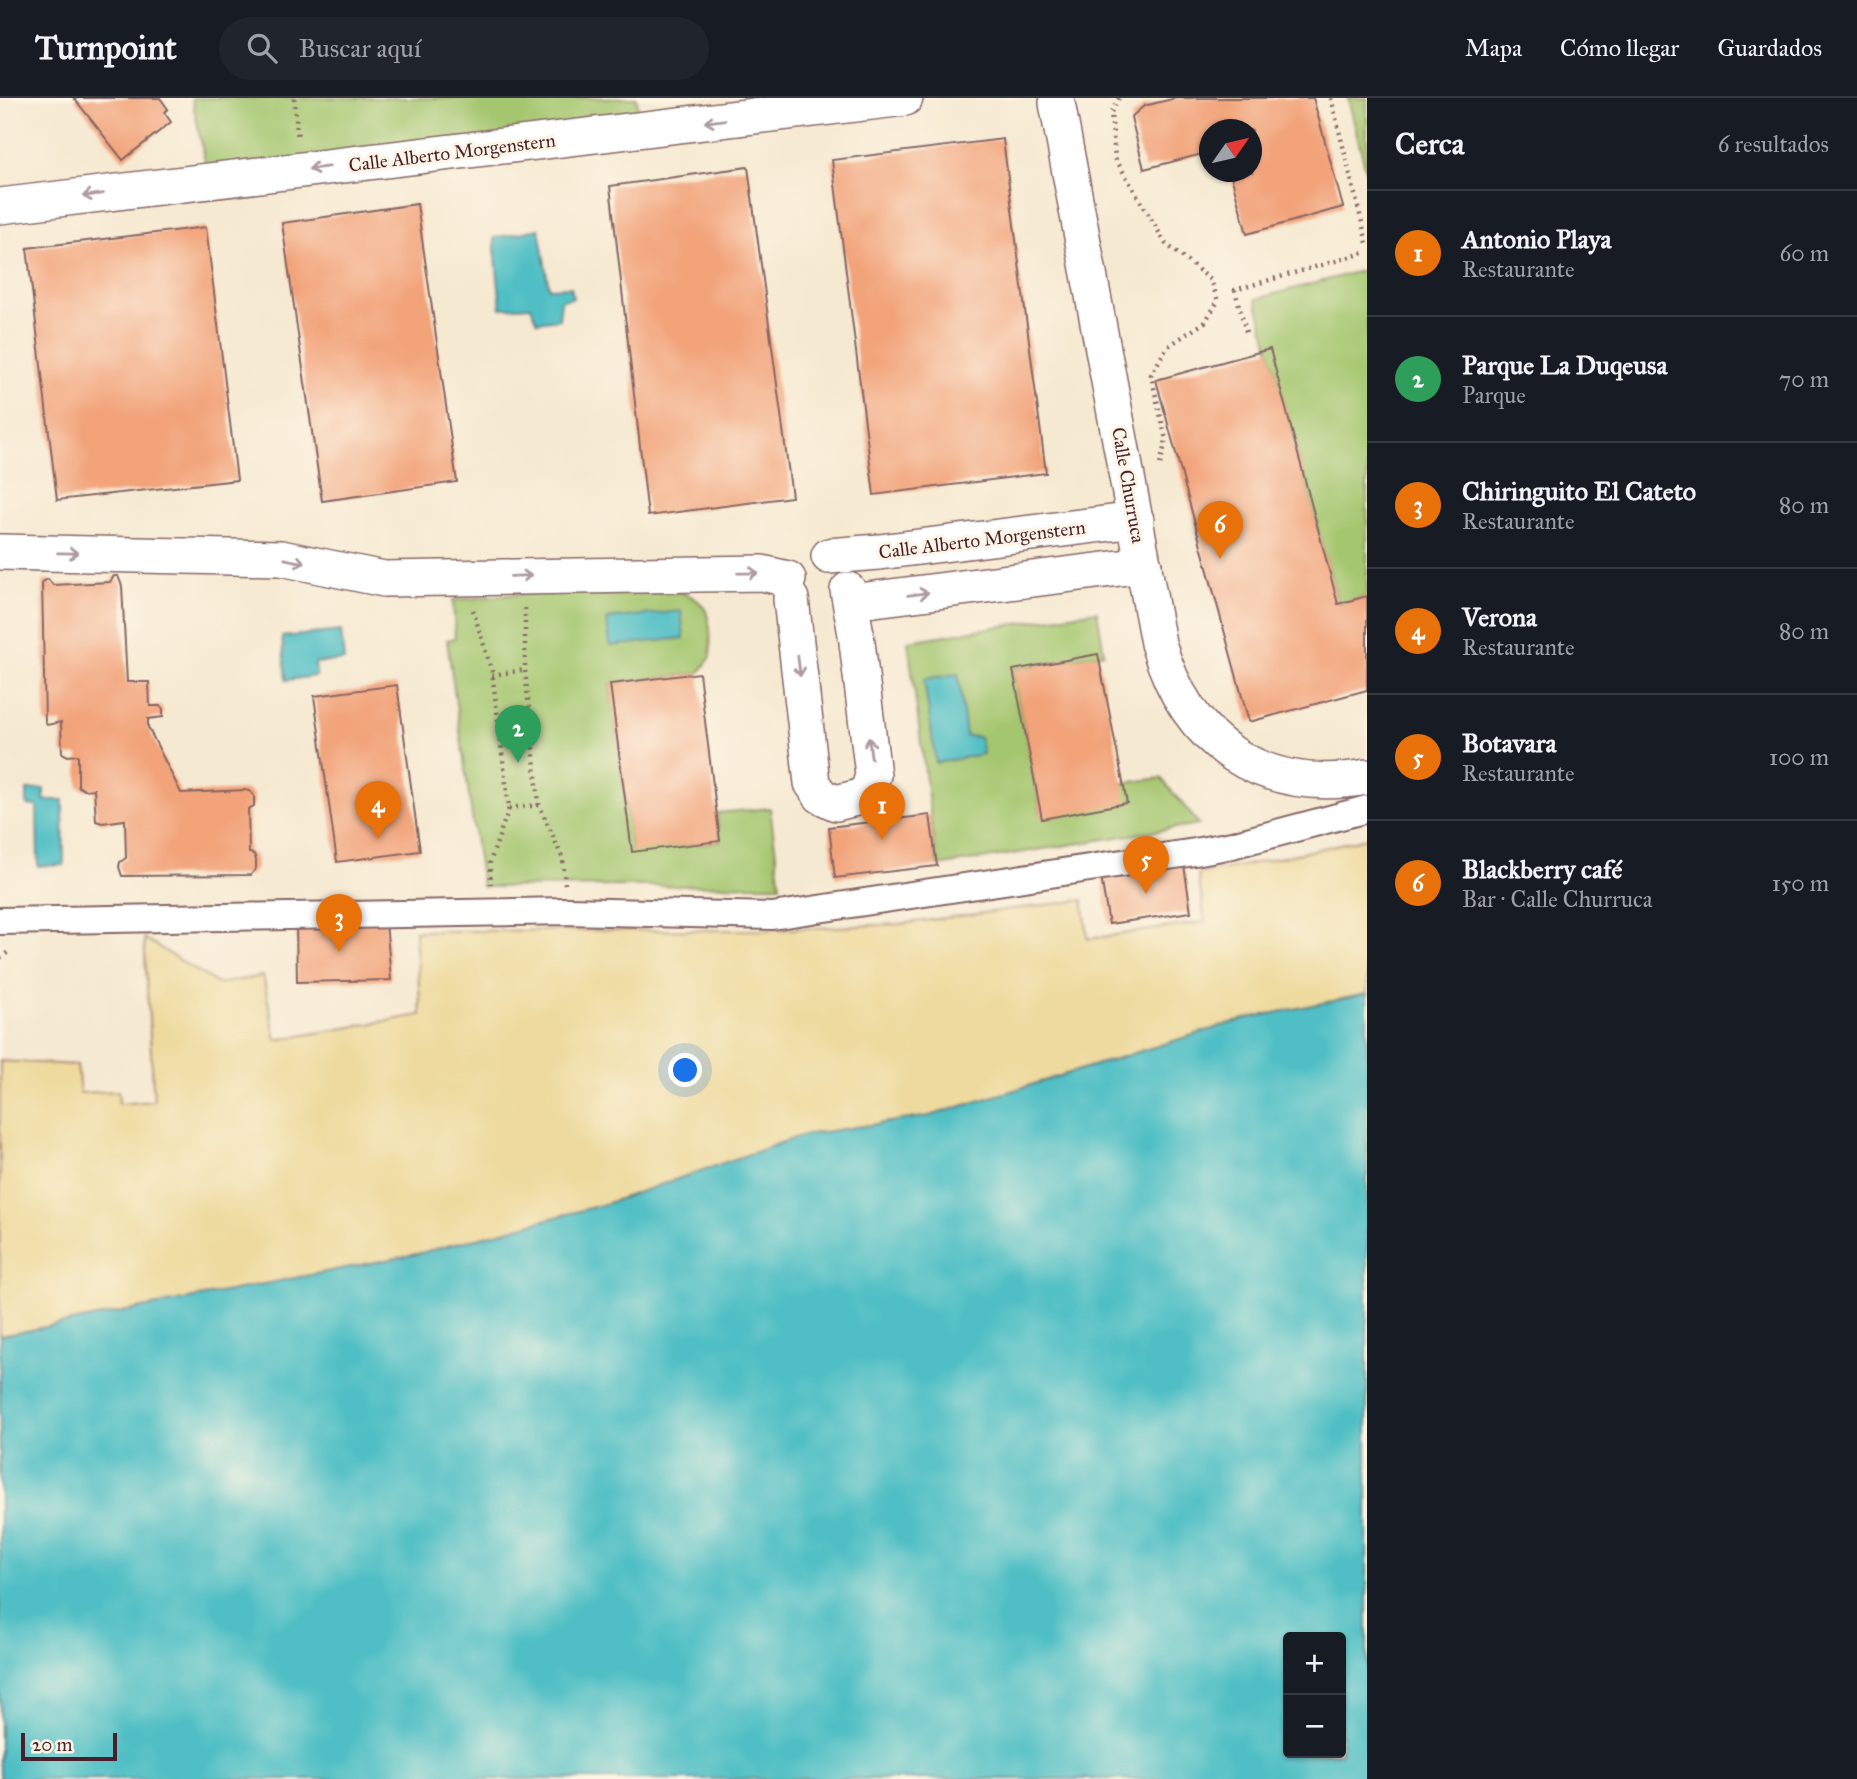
<!DOCTYPE html>
<html lang="es">
<meta charset="utf-8">
<style>
body{margin:0;font-family:"IM FELL Great Primer",serif;background:#20242c;color:#f1f3f6}
.controls{position:absolute;right:21px;bottom:21px;display:grid;overflow:hidden;border-radius:7px;box-shadow:0 2px 5px #0004}
.controls button{width:63px;height:63px;display:grid;place-items:center;padding:0;border:0;border-bottom:2px solid #363941;background:#171b24;color:#f1f3f6;font:35px sans-serif}
.compass{position:absolute;left:1199px;top:21px;width:63px;height:63px;border-radius:50%;background:#171b24;box-shadow:0 2px 5px #0004;rotate:56deg}
.scale{position:absolute;left:21px;bottom:18px;width:96px;box-sizing:border-box;padding-left:7px;border:4px solid #4a1f2b;border-top:0;font-size:19px;line-height:24px;white-space:nowrap;color:#4a1f2b;-webkit-text-stroke:5px #fcf5e5;paint-order:stroke}
.you{position:absolute;left:686px;top:973px;width:24px;height:24px;margin:-18px;border:5px solid #fff;border-radius:50%;background:#1a73e8;box-shadow:0 0 0 10px #1a73e833}
.badge{display:grid;place-items:center;width:46px;height:46px;border-radius:50%;background:#d1495b;color:#fff;font-size:23px;font-weight:700}
.pin{position:absolute;translate:-50% -58px;filter:drop-shadow(0 2px 4px #0008)}
.pin::after{content:'';position:absolute;top:37px;width:24px;height:21px;background:inherit;clip-path:polygon(0 0,100% 0,50% 100%)}
.list{margin:0;padding:0;list-style:none}
h2{display:flex;justify-content:space-between;align-items:center;height:91px;margin:0;padding:0 28px;font-size:30px}
h2 small{font-size:23px;font-weight:400;color:#9ea1a6}
.list li{display:grid;grid-template-columns:46px 1fr auto;gap:21px;align-items:center;box-sizing:border-box;height:126px;padding:0 28px;border-top:2px solid #363941}
.list b{display:block;font-size:26px;white-space:nowrap}
.list p{margin:0;font-size:23px;white-space:nowrap;color:#9ea1a6}
.list em{font-size:23px;font-style:normal;color:#9ea1a6}
.icon{flex:none;width:38px;height:38px;fill:none;stroke:currentColor;stroke-width:2;stroke-linecap:round;stroke-linejoin:round}
.map{position:relative;flex:none;width:1367px;height:1681px;overflow:hidden}
header{display:flex;align-items:center;gap:42px;box-sizing:border-box;height:98px;padding:0 35px;background:#171b24;border-bottom:2px solid #363941}
header strong{font-size:33px}
nav{display:flex;gap:38px;margin-inline-start:auto;font-size:24px}
.search{width:490px;height:63px;background:#20242c;display:flex;align-items:center;gap:18px;box-sizing:border-box;padding:0 24px;border-radius:38px;color:#9ea1a6;font-size:26px}
main{display:flex}
aside{flex:1;background:#171b24}
.map>svg:first-child{display:block}
</style>
<header>
<strong>Turnpoint</strong>
<div class="search"><svg class="icon" aria-label="search" viewBox="0 0 24 24"><circle cx="10" cy="10" r="6"/><path d="M15 15l6 6"/></svg>Buscar aquí</div>
<nav><a>Mapa</a><a>Cómo llegar</a><a>Guardados</a></nav>
</header>
<main>
<div class="map">
<svg width="1367" height="1681" viewBox="0 0 1367 1681">
<rect width="100%" height="100%" fill="#fcf5e5"/>
<filter id="ink" filterUnits="userSpaceOnUse"><feTurbulence type="fractalNoise" baseFrequency=".0143" numOctaves="2"/><feDisplacementMap in="SourceGraphic" scale="14" xChannelSelector="R" yChannelSelector="G"/><feConvolveMatrix kernelMatrix="1 2 1 2 8 2 1 2 1" color-interpolation-filters="sRGB"/></filter>
<filter id="wash" filterUnits="userSpaceOnUse"><feTurbulence type="fractalNoise" baseFrequency=".00686" numOctaves="4" result="noise"/><feDisplacementMap in="SourceGraphic" scale="28" xChannelSelector="R" yChannelSelector="G"/><feGaussianBlur stdDeviation="1.57" result="paint"/><feColorMatrix in="noise" values="0 0 0 0 0 0 0 0 0 0 0 0 0 0 0 0 0 1.4 0 .05"/><feComposite in="paint" operator="in"/></filter>
<g filter="url(#wash)">
<rect width="100%" height="100%" fill="#f6e9d1"/>
<g fill="#a4c66e" stroke="#77724c" stroke-width="2">
<polygon points="192,0 637,0 639,21 207,74"/>
<polygon points="1348,0 1367,0 1367,77"/>
<polygon points="1367,171 1367,498 1338,506 1256,201"/>
<path d="M552,493l128,1c35,10 29,34 31,65l-12,16 -89,11 22,167 88,-10 -3,-28 53,-5 10,77 -298,2 -35,-247 8,-2 -2,-38z"/>
<polygon points="1097,513 1104,555 1013,572 1042,720 1123,685 1161,680 1199,726 937,768 908,543"/>
</g>
<polygon fill="#eeda9e" stroke="#9c7c64" stroke-width="2" points="1367,740 1367,896 1245,921 930,1018 804,1037 605,1106 417,1156 0,1238 0,963 77,967 80,995 118,993 119,1006 154,1003 144,840 218,886 263,878 276,942 421,917 415,833 771,832 900,826 1083,802 1088,841 1205,824 1198,776 1247,767"/>
<g fill="#50bfc5" stroke="#4d6f78" stroke-width="2" fill-rule="evenodd">
<polygon points="539,131 549,190 571,189 573,200 561,202 559,221 537,224 531,208 501,210 494,140"/>
<polygon points="681,513 684,540 610,548 607,521"/>
<polygon points="341,533 344,562 315,565 316,578 286,582 282,539"/>
<polygon points="958,576 966,638 979,639 983,656 936,665 924,581"/>
<polygon points="44,691 44,702 63,702 64,767 38,768 37,708 27,707 27,692"/>
<path d="M1367,896v785h-1367v-443l417,-82 188,-50 199,-69 126,-19 315,-97zM1288,1539h53v116h-53z"/>
</g>
<g id="blocks">
<g fill="#f2a379">
<polygon points="74,0 160,0 168,11 164,14 171,24 123,62"/>
<polygon points="1176,0 1313,0 1343,109 1247,136 1230,74 1252,74 1252,32 1210,32 1210,54 1144,71 1131,19 1144,8"/>
<polygon points="1003,41 1046,375 874,397 832,62"/>
<polygon points="748,69 792,399 648,418 610,88"/>
<polygon points="417,106 457,384 322,403 282,125"/>
<polygon points="206,129 237,382 57,402 27,150"/>
<polygon points="1270,251 1338,506 1367,498 1367,592 1249,624 1156,282"/>
<polygon points="114,478 118,478 122,488 127,584 149,584 150,608 160,608 163,611 163,619 148,621 148,629 181,695 246,692 251,694 254,698 254,708 248,711 249,755 254,756 256,762 256,770 251,777 122,778 119,769 120,764 126,760 125,722 102,725 96,723 94,691 84,692 78,688 78,657 68,658 62,655 61,624 47,627 45,624 42,484 48,481 53,487 110,484"/>
<polygon points="1098,556 1127,705 1042,721 1013,572"/>
<polygon points="699,575 720,743 632,754 610,586"/>
<polygon points="397,587 420,753 337,764 314,598"/>
<polygon points="930,717 937,768 835,780 829,729"/>
<polygon points="1184,767 1191,814 1109,826 1101,779"/>
<polygon points="296,824 386,824 391,882 297,884"/>
</g>
</g>
</g>
<g filter="url(#ink)">
<use href="#blocks" fill-opacity="0" stroke="#866665" stroke-width="2"/>
<g fill="none" stroke-linecap="round" stroke-linejoin="round">
<defs>
<polyline id="pedestrian" points="0,823 568,813 772,818 1195,754 1232,747 1367,711"/>
<g id="minor">
<path d="M1057,5l101,540c29,101 104,152 209,134"/>
<polyline points="0,108 905,0"/>
<polyline points="0,454 281,460 384,481 762,475 788,481"/>
<polyline points="829,458 879,454 1136,422"/>
<polyline points="791,501 812,685 821,698 836,705 860,699 869,691 873,677 856,536 848,492"/>
<polyline points="851,504 1144,467"/>
</g>
</defs>
<use href="#pedestrian" stroke="#866665" stroke-width="30"/>
<use href="#minor" stroke="#866665" stroke-width="38"/>
<g stroke="#866665" stroke-width="4.5" stroke-dasharray="2 5" stroke-linecap="butt">
<polyline points="294,0 298,41"/>
<polyline points="1119,0 1111,14 1115,60 1166,146 1211,182 1218,203 1205,224 1167,249 1151,277 1166,342 1160,367"/>
<polyline points="1331,0 1367,145"/>
<polyline points="1246,234 1235,192 1367,154"/>
<polyline points="525,510 525,572 539,707 563,761 565,786"/>
<polyline points="473,512 492,574 509,710 490,764 491,786"/>
<polyline points="492,577 525,572"/>
<polyline points="509,710 539,707"/>
<polyline points="0,860 11,852"/>
</g>
<use href="#pedestrian" stroke="#fff" stroke-width="26"/>
<use href="#minor" stroke="#fff" stroke-width="35"/>
</g>
<defs><path id="oneway-shaft" d="M-6 0H5M1.5-3L5.5 0L1.5 3" fill="none" stroke-width="1.6" stroke-linecap="round" stroke-linejoin="round" transform="scale(1.75)"/></defs>
<g stroke="#ae9aa0">
<use href="#oneway-shaft" transform="translate(715 23) rotate(173)"/>
<use href="#oneway-shaft" transform="translate(319 70) rotate(173)"/>
<use href="#oneway-shaft" transform="translate(93 97) rotate(173)"/>
<use href="#oneway-shaft" transform="translate(68 455) rotate(1)"/>
<use href="#oneway-shaft" transform="translate(295 463) rotate(12)"/>
<use href="#oneway-shaft" transform="translate(748 475) rotate(-1)"/>
<use href="#oneway-shaft" transform="translate(521 478) rotate(-2)"/>
<use href="#oneway-shaft" transform="translate(918 496) rotate(-7)"/>
<use href="#oneway-shaft" transform="translate(799 568) rotate(83)"/>
<use href="#oneway-shaft" transform="translate(870 650) rotate(-97)"/>
</g>
</g>
<g text-anchor="middle" stroke-width="6" stroke-linejoin="round" paint-order="stroke">
<g font-size="19" fill="#4a1f2b" stroke="#fcf5e5">
<text transform="translate(452 54) rotate(-7)" y="7">Calle Alberto Morgenstern</text>
<text transform="translate(1129 387) rotate(80)" y="7">Calle Churruca</text>
<text transform="translate(982 441) rotate(-7)" y="7">Calle Alberto Morgenstern</text>
</g>
</g>
</svg>
<div class="controls">
<button>+</button>
<button>−</button>
</div>
<svg class="compass" viewBox="-18 -18 36 36"><path d="M0-13l5 13h-10z" fill="#e53935"/><path d="M0 13l5-13h-10z" fill="#9ea1a6"/></svg>
<div class="scale">20 m</div>
<div class="you"></div>
<div class="pin badge" style="left:882px;top:742px;background:#e8710a">1</div>
<div class="pin badge" style="left:518px;top:665px;background:#2e9e5b">2</div>
<div class="pin badge" style="left:339px;top:854px;background:#e8710a">3</div>
<div class="pin badge" style="left:378px;top:741px;background:#e8710a">4</div>
<div class="pin badge" style="left:1146px;top:796px;background:#e8710a">5</div>
<div class="pin badge" style="left:1220px;top:461px;background:#e8710a">6</div>
</div>
<aside>
<h2>Cerca<small>6 resultados</small></h2>
<ul class="list">
<li><span class="badge" style="background:#e8710a">1</span><div><b>Antonio Playa</b><p>Restaurante</p></div><em>60 m</em></li>
<li><span class="badge" style="background:#2e9e5b">2</span><div><b>Parque La Duqeusa</b><p>Parque</p></div><em>70 m</em></li>
<li><span class="badge" style="background:#e8710a">3</span><div><b>Chiringuito El Cateto</b><p>Restaurante</p></div><em>80 m</em></li>
<li><span class="badge" style="background:#e8710a">4</span><div><b>Verona</b><p>Restaurante</p></div><em>80 m</em></li>
<li><span class="badge" style="background:#e8710a">5</span><div><b>Botavara</b><p>Restaurante</p></div><em>100 m</em></li>
<li><span class="badge" style="background:#e8710a">6</span><div><b>Blackberry café</b><p>Bar · Calle Churruca</p></div><em>150 m</em></li>
</ul>
</aside>
</main>
